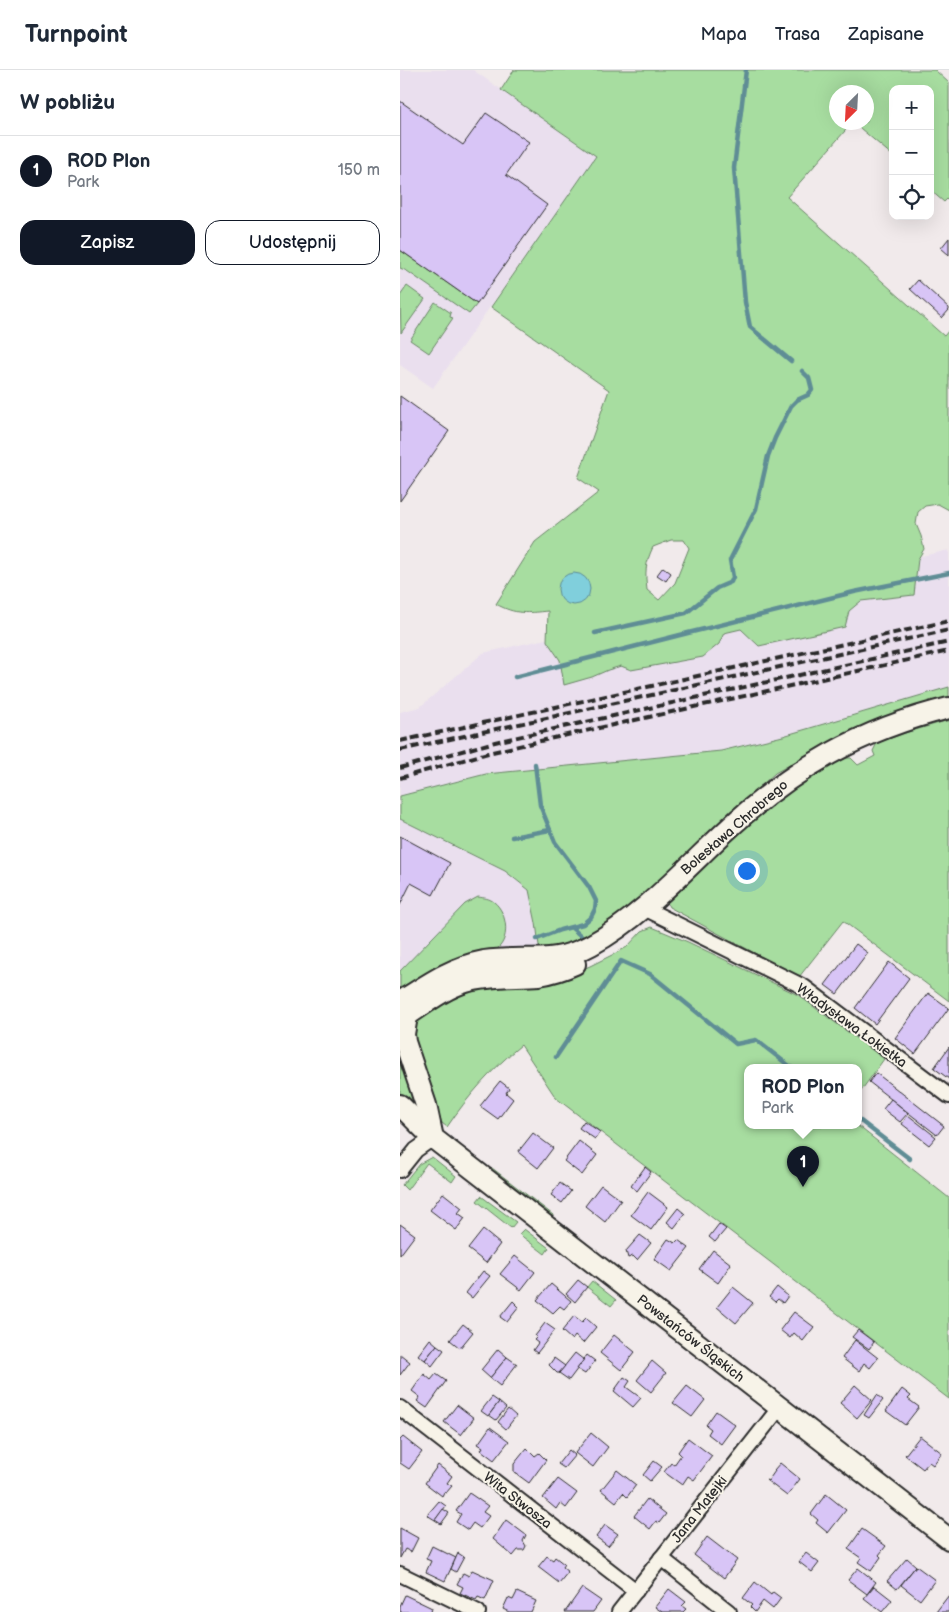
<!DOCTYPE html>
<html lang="pl">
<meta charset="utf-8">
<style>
body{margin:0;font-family:"Balsamiq Sans",sans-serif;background:#f6f6f7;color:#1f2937}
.controls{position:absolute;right:15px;top:15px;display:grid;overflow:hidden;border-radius:10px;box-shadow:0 5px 20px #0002}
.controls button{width:45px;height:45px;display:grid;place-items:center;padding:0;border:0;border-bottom:1px solid #e0e1e3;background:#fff;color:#1f2937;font:25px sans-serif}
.compass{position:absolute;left:429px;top:15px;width:45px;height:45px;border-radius:50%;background:#fff;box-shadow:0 5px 20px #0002;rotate:204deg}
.you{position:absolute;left:346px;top:800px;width:18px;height:18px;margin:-12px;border:4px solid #fff;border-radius:50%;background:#1a73e8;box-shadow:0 0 0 8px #1a73e833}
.badge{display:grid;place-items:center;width:32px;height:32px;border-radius:50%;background:#111827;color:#fff;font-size:16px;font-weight:700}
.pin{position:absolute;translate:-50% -41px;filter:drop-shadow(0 1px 2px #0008)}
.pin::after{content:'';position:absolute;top:26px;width:18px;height:15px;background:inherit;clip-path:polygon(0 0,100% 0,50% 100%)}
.popup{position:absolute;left:344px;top:994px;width:118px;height:65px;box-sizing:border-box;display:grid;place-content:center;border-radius:10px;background:#fff;filter:drop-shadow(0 1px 4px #0005);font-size:16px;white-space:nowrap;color:#747a83}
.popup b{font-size:19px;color:#1f2937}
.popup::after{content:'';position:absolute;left:50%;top:100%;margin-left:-10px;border:10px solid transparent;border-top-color:#fff}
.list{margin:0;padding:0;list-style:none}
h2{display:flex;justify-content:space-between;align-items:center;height:65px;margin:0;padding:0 20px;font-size:21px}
h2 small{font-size:16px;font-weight:400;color:#747a83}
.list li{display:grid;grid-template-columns:32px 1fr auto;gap:15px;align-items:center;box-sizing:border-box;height:70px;padding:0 20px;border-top:1px solid #e0e1e3}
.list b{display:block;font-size:19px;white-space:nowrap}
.list p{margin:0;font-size:16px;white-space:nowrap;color:#747a83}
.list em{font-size:16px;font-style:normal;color:#747a83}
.actions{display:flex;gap:10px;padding:15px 20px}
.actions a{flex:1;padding:11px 0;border:1px solid #111827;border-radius:15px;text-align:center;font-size:18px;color:#111827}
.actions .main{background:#111827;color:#fff}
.icon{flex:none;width:28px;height:28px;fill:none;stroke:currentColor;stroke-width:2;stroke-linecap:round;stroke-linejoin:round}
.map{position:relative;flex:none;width:549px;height:1542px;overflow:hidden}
header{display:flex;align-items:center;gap:30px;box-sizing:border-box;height:70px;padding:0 25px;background:#fff;border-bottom:1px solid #e0e1e3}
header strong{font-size:24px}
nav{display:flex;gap:28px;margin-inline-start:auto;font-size:18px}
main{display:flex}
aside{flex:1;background:#fff}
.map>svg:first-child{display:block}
</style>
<header>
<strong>Turnpoint</strong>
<nav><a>Mapa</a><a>Trasa</a><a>Zapisane</a></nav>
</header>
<main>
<aside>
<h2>W pobliżu<small></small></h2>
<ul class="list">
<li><span class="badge">1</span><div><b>ROD Plon</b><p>Park</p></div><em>150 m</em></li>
</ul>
<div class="actions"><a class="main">Zapisz</a><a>Udostępnij</a></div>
</aside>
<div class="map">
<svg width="549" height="1542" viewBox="0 0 549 1542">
<rect width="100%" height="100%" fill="#f1eaeb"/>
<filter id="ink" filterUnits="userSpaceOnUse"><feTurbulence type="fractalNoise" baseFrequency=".02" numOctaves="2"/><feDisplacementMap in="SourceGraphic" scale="10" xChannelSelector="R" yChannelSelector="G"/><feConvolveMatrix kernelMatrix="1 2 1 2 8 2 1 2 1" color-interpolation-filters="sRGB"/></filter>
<g filter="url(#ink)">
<g fill="#eadfee">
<polygon points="0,0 73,0 196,86 33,318 0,295"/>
<polygon points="549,480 549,617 383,666 321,681 86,704 0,726 0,642 20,637 83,583"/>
<polygon points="0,749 105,801 129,820 136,853 140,883 0,922"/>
</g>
<g fill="#a7dda0" stroke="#698466" fill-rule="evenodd">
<path d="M114,0h421l14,13v114l-5,5 -14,-12v-101h-37v67l-39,-33 13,-1v-30h-30v30l15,1 -65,74 157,139 5,-6v180l-11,-6 -13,2 -7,6 -2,12 5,12 3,13 -6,10 -4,36 -53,6 -12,10 -4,16 -86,19 -18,-17 -17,4 -5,11 -16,13 -72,13 -10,-4 -13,4 -16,7 -28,8 -4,-25 -13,-19 1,-30c-21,2 -32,4 -52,-7l39,-62 64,-50 -21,-14 31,-88 -118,-83 105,-151 -95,-66zM271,470h13l5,8 -14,35 -16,17 -12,-10c-2,-18 -2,-26 6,-43z"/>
<polygon points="0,180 77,234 69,244 7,201 0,198"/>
<polygon points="7,216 25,229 1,263 0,226"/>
<polygon points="35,232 51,243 50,247 53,248 29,283 10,270"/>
<polygon points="549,617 549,628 528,634 424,676 375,703 305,766 235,834 188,871 140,883 136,853 129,820 105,801 0,749 0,726 86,704 321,681 383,666"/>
<path d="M549,650v281l-106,-80 -44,56 -130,-70 -2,-4c39,-37 77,-76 120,-109 18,-13 38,-25 58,-36h6l7,7 17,-9 -2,-5 4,-8 28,-10z"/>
<path d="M78,827c6,1 11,1 16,5 14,11 17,40 0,49l-94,41v-21l65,-67z"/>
<path d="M252,857l36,15 110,53 86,64 -26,36v-27h-110v58h110l91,72v201l-393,-301 -35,-53c-28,23 -53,51 -74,82l-5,-4 -28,-81c-1,-7 -1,-13 3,-19 8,-12 38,-27 51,-33l91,-11 31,-13 26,-13 11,-6 15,-16z"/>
<polygon points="2,986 19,1036 16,1038 0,1026 0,991"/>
<polygon points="32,1087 56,1106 52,1112 27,1093 7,1120 2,1115 19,1094"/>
<polygon points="92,1098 153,1145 152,1148 90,1100"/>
<polygon points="81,1126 116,1152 111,1158 77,1131"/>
<polygon points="124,1159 149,1178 145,1184 119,1164"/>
<polygon points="192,1211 216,1230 211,1236 187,1217"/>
</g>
<circle fill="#80cfdc" stroke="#5e8d95" cx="174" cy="519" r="16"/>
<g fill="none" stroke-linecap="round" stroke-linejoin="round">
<g stroke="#5e8d95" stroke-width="4.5">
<polyline points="346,0 334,98 345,232 350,257 391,291"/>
<polyline points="195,563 286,543 317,518 331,512 333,507 330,490 356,439 368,386 375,368 391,336 397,330 408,325 412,320 409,308 402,301"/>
<polyline points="115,607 288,563 454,522 549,503"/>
<polyline points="135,694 140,735 155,772 189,817 196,831 195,839 191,847 183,854 160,860 137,869"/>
<polyline points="112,767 150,760"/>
<polyline points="172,858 181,866"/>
<polyline points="156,987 221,891 250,904 336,974 356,970 392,998"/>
<polyline points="458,1049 510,1089"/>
</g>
</g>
<g fill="#d8c5f6" stroke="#2b2b2b">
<polygon points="0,31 63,75 86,43 129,72 106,105 147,135 77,234 0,180"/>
<polygon points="549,168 549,185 541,178"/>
<polygon points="518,210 549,238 549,240 542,248 510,219"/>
<polygon points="0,326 49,361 0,431"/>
<polygon points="263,497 271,503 266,511 257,505"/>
<polygon points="0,766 50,793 33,825 11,813 0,835"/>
<polygon points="456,874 468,883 437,924 425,915"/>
<polygon points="489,892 509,908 475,954 455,938"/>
<polygon points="528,923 549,938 515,984 495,968"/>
<polygon points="549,977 549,1009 534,998"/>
<polygon points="476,1003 544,1056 537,1065 469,1012"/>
<polygon points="100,1011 109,1018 106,1023 113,1029 98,1049 80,1036"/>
<polygon points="491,1029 508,1043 500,1052 483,1039"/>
<polygon points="508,1045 536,1067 529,1075 502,1054"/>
<polygon points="184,1051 200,1062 195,1069 179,1058"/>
<polygon points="133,1063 153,1078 138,1098 118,1082"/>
<polygon points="179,1071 197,1085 182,1105 164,1091"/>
<polygon points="245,1097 251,1102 237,1121 231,1116"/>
<polygon points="160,1113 171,1121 162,1133 151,1125"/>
<polygon points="201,1115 221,1130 205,1152 185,1136"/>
<polygon points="248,1122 268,1137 251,1160 231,1145"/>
<polygon points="43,1123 62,1138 58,1143 65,1148 56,1160 30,1140"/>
<polygon points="278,1138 285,1144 274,1158 267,1152"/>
<polygon points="0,1154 15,1165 0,1185"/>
<polygon points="319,1154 326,1159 315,1172 309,1167"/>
<polygon points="83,1160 100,1174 86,1193 68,1179"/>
<polygon points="240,1165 251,1173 237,1190 233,1186 228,1188 226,1181"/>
<polygon points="268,1169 275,1173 278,1170 289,1178 271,1201 254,1189"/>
<polygon points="313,1180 331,1194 318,1213 299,1199"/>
<polygon points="115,1186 135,1202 121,1220 100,1204"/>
<polygon points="83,1201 90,1206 72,1228 66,1223"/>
<polygon points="178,1210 187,1217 175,1232 166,1224"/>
<polygon points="151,1214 171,1231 164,1239 160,1236 153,1243 137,1230"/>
<polygon points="333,1217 353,1233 336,1253 317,1237"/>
<polygon points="377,1217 388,1226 383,1233 378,1229 375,1232 369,1227"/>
<polygon points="113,1231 119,1237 107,1252 100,1247"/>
<polygon points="394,1242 414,1257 403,1271 394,1263 390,1268 380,1260"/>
<polygon points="174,1246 182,1252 186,1248 196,1257 183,1273 175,1266 172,1270 162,1261"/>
<polygon points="145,1253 155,1260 137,1283 133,1280 138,1273 134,1270 137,1267 135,1266"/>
<polygon points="63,1254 73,1262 60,1278 50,1270"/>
<polygon points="458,1260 474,1272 469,1279 452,1267"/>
<polygon points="214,1265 235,1282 221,1300 200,1283"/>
<polygon points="30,1269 37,1275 25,1290 18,1285"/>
<polygon points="455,1270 478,1288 470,1298 464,1293 459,1301 442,1288"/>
<polygon points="37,1275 44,1280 32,1296 25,1290"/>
<polygon points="98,1279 107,1287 90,1308 81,1300"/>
<polygon points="175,1283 184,1290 169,1310 159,1303"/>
<polygon points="0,1284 10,1292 0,1305"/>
<polygon points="187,1285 195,1291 185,1304 177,1299"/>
<polygon points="107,1287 117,1294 100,1316 90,1308"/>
<polygon points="154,1288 165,1296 159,1303 157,1303 149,1295"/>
<polygon points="252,1291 266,1303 251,1322 237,1310"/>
<polygon points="24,1304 31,1310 36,1304 46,1311 27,1338 17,1331 20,1327 12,1321"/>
<polygon points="224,1307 230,1311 226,1317 241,1328 233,1337 214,1321"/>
<polygon points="455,1315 472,1330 457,1348 440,1333"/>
<polygon points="287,1316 305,1330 292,1347 273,1333"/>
<polygon points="502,1319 511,1326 508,1329 519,1337 505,1355 486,1341"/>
<polygon points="477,1325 483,1330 469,1348 464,1345"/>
<polygon points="92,1327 99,1332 88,1346 81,1341"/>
<polygon points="99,1332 106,1338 96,1350 89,1345"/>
<polygon points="57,1335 74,1348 61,1365 44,1352"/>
<polygon points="108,1339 116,1346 106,1359 98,1352"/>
<polygon points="316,1341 335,1355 321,1374 308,1364 311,1359 306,1355"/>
<polygon points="90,1357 109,1371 94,1390 81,1380 83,1377 78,1374"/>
<polygon points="191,1363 208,1377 193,1397 175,1383"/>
<polygon points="520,1366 542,1383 533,1395 529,1392 523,1399 505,1385"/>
<polygon points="3,1367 22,1382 9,1399 0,1393 0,1370"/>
<polygon points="288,1368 312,1386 294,1410 288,1406 282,1415 264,1402 271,1393 274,1395 281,1385 278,1382"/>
<polygon points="127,1378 135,1386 139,1383 146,1390 129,1413 114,1402 114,1394"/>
<polygon points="169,1380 175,1385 164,1398 158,1394"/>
<polygon points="254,1391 262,1397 250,1411 243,1405"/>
<polygon points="380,1393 400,1409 387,1426 366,1410 368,1411 375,1401 374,1400"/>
<polygon points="38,1395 52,1406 47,1413 52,1416 46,1423 44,1422 42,1426 25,1413"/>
<polygon points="217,1400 236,1415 227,1427 223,1423 216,1432 201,1420"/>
<polygon points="158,1409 177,1423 166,1438 160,1433 156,1439 143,1428"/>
<polygon points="69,1423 88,1436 83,1442 89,1446 80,1458 73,1453 68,1460 56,1452 61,1444 56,1441"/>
<polygon points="426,1424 446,1440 428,1463 416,1453 418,1450 411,1444"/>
<polygon points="247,1429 266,1444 259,1453 256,1451 250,1459 234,1446"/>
<polygon points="39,1431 46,1436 35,1450 27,1445"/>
<polygon points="43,1439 49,1443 41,1454 35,1450"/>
<polygon points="106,1450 126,1465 123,1471 126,1476 124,1480 118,1480 113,1486 93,1469"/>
<polygon points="205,1455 218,1464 208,1476 196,1467"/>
<polygon points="0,1458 18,1468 11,1482 5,1479 0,1488"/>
<polygon points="462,1459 486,1476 479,1485 481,1487 471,1501 458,1492 461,1488 448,1479"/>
<polygon points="307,1467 337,1490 324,1508 294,1485"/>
<polygon points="32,1476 56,1488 45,1511 26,1502 31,1491 26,1489"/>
<polygon points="58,1483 64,1487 56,1502 51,1499"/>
<polygon points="406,1483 419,1493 412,1502 399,1492"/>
<polygon points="147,1486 153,1490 155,1487 164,1494 162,1497 168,1502 159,1513 138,1497"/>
<polygon points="507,1488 516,1496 497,1519 487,1511"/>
<polygon points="516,1496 535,1510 520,1530 501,1515"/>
<polygon points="458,1498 476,1512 467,1524 448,1510"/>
<polygon points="72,1500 94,1510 85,1530 78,1527 76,1530 60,1523 63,1517 57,1514 63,1503 69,1506"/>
<polygon points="355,1512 371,1525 373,1522 381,1528 373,1539 363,1531 355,1542 350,1537 352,1535 343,1528"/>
<polygon points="474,1516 492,1530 482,1542 464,1528"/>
<polygon points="182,1518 201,1531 193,1542 165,1542"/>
<polygon points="269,1519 286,1532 282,1536 286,1539 283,1542 262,1542 255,1537"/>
<polygon points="117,1522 136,1531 131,1542 109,1542 103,1539 108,1528 113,1530"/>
<polygon points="5,1525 32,1538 31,1542 0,1542 0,1536"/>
<polygon points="549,1525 549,1542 536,1542"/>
</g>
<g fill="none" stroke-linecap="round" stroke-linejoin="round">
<defs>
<g id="street">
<polyline points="244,838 404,917 549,1026"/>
<polyline points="0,1100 16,1080 33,1068"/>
<polyline points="0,1338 236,1521"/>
<polyline points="261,1488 329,1542"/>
<polyline points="0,1504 78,1542"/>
<polyline points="219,1542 380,1337"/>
</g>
<g id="secondary">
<path d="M0,932c28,-18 52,-35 84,-41 40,-6 69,5 107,-16 51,-28 94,-76 136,-115 65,-61 135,-101 222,-122"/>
<polyline points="7,946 4,964 5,972 26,1035 33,1068"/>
<path d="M0,950c21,-13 42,-31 66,-38 24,-7 49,-5 73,-7 13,-2 25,-6 36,-11"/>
<polyline points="0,1035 33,1068 549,1469"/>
</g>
</defs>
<use href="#street" stroke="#2b2b2b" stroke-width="18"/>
<use href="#secondary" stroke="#2b2b2b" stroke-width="24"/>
<use href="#street" stroke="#f7f3e8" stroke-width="14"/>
<use href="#secondary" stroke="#f7f3e8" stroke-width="20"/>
<g stroke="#2b2b2b" stroke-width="4" stroke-dasharray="8 4" stroke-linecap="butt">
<polyline points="0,671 549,551"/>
<polyline points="0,680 549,560"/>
<polyline points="0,698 95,672 549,572"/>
<polyline points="0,708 88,683 158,667 549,581"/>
</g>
</g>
</g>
<g text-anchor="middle" stroke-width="4" stroke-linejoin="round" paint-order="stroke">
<g font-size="14" fill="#2b2b2b" stroke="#f7f3e8">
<text transform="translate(334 757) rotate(-41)" y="5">Bolesława Chrobrego</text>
<text transform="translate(452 955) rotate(36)" y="5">Władysława Łokietka</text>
<text transform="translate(291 1268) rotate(38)" y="5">Powstańców Śląskich</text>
<text transform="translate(118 1430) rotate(38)" y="5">Wita Stwosza</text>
<text transform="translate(299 1439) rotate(-52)" y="5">Jana Matejki</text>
</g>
</g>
</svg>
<div class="controls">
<button>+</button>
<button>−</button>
<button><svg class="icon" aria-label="locate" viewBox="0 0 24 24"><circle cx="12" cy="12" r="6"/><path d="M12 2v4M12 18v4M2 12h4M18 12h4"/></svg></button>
</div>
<svg class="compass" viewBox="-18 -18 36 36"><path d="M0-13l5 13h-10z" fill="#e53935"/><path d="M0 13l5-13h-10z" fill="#747a83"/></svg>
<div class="you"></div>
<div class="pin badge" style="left:403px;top:1117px">1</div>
<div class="popup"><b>ROD Plon</b>Park</div>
</div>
</main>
